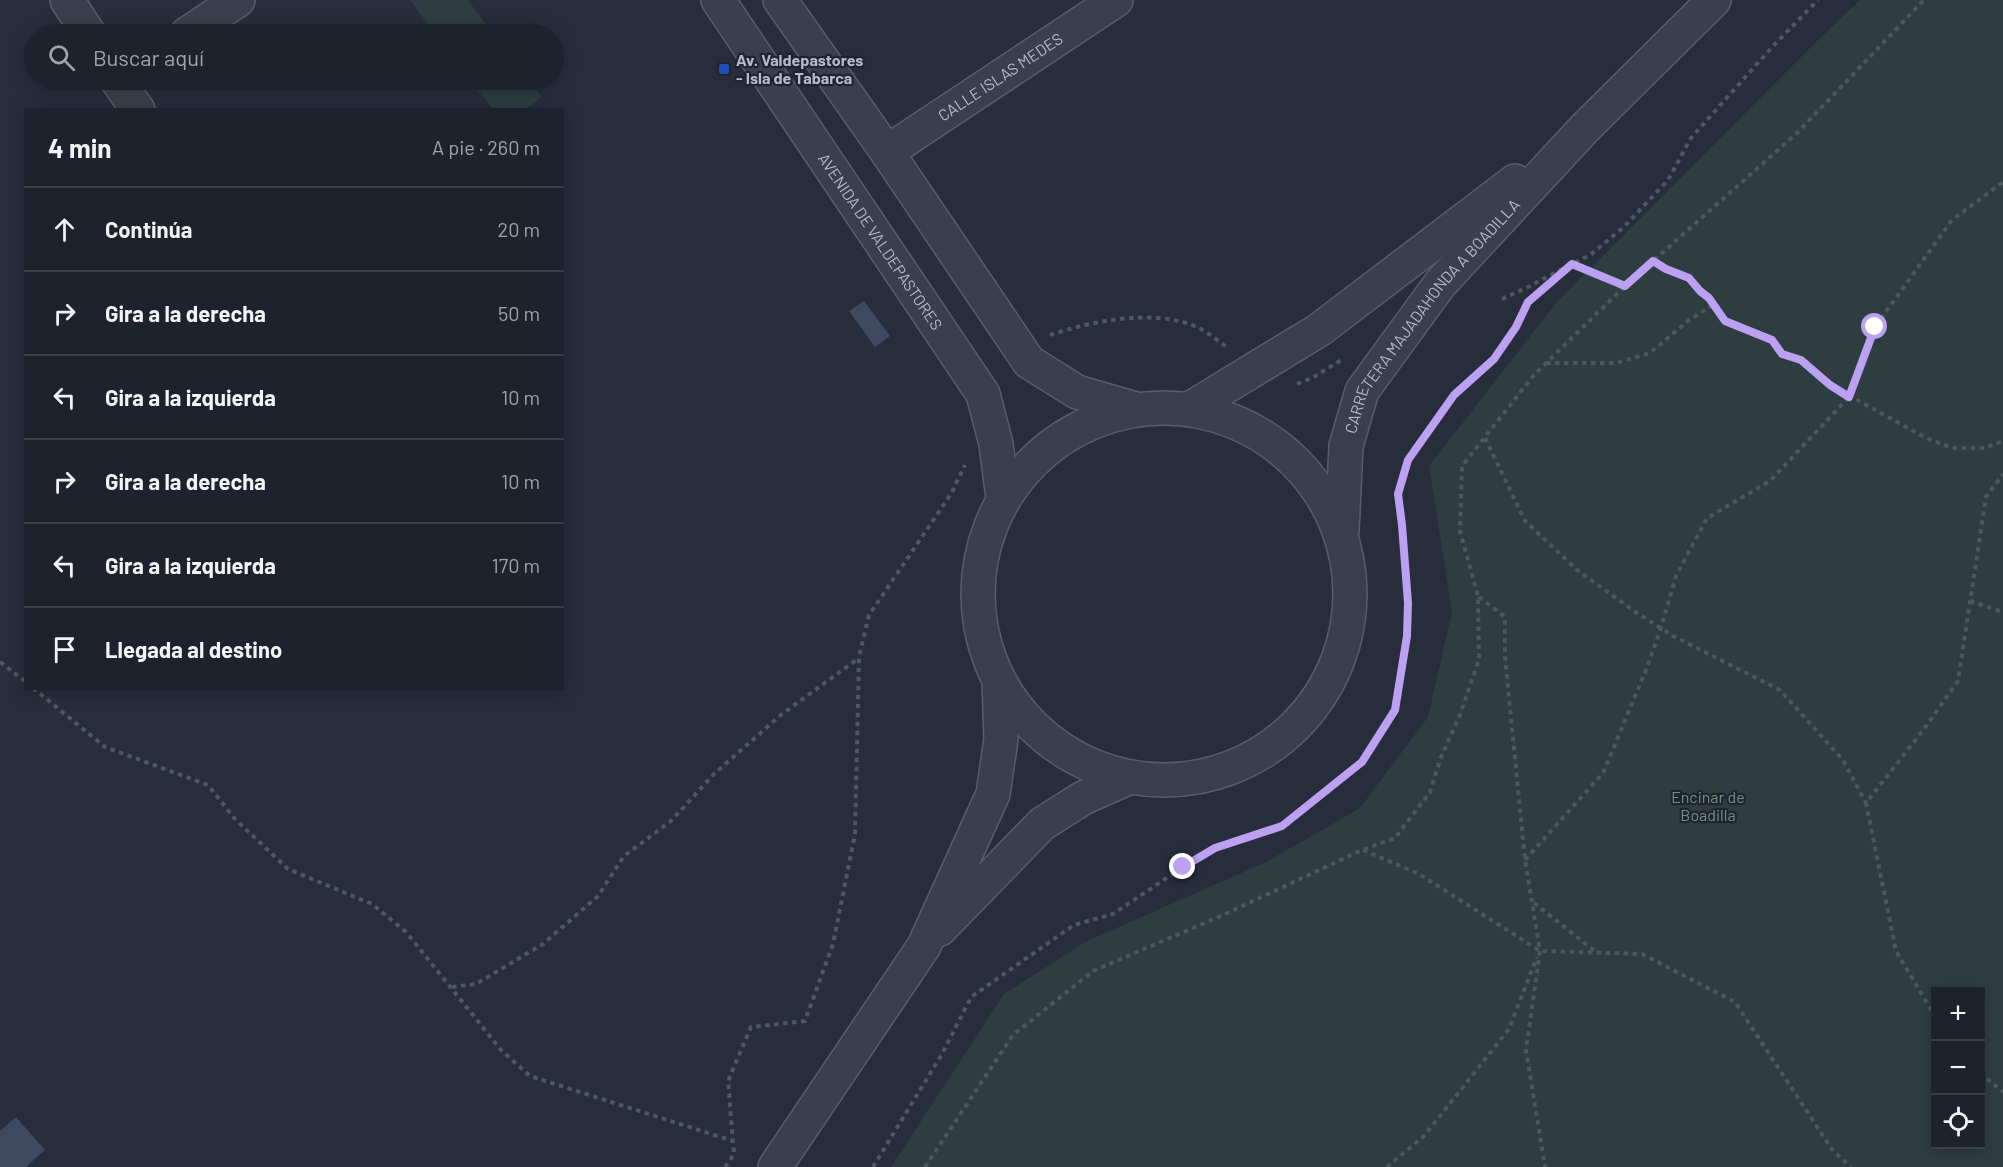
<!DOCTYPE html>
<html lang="es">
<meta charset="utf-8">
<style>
body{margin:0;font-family:Barlow,sans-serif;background:#2a2f38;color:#f1f3f6}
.controls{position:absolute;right:18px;bottom:18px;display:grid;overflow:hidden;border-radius:0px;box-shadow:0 3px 15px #0003}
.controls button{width:54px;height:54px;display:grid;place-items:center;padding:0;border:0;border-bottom:2px solid #3b3f48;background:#1d222c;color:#f1f3f6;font:30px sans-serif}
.stop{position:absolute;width:18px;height:18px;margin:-14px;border:4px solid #bca0f2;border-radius:50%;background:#fff}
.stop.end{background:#bca0f2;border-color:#fff;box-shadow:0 2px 6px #0008}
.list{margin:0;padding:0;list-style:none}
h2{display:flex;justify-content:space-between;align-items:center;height:78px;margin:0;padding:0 24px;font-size:26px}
h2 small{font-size:20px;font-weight:400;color:#a0a4a9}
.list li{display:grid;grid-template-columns:39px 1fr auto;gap:18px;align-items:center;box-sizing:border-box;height:84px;padding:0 24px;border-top:2px solid #3b3f48}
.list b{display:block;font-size:22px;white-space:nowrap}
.list em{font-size:20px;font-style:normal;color:#a0a4a9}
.icon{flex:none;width:33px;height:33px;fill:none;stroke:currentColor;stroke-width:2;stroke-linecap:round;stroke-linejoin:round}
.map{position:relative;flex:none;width:2003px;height:1167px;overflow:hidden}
.search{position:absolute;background:#1d222c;box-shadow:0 3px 15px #0003;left:24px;top:24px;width:540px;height:66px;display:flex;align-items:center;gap:15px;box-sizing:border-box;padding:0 21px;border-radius:33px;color:#a0a4a9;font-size:22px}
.panel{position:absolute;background:#1d222c;box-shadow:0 3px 15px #0003;left:24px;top:108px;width:540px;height:582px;border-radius:0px}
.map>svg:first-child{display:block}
</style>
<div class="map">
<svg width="2003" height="1167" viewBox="0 0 2003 1167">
<rect width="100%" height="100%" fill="#272d3b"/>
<g fill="#2d3d40" fill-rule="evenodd">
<polygon points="410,0 468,0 493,34 435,34"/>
<path d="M1860,0h143v1167h-1112l113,-173 83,-53 179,-79 94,-54 68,-91 24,-105 -23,-146 127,-163 261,-262zM1936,992h44v152h-44z"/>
<polygon points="469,80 528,80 542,97 526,109 493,109"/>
</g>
<g fill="#3f4962">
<polygon points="864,301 890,336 875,347 849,311"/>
<polygon points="16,1117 45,1150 26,1167 0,1167 0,1131"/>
</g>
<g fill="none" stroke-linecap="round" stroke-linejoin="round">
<defs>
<g id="minor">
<polyline points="67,0 89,34"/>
<path id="s1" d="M718,0l265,394 13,50 7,54"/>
<polyline points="780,0 887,152 1029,362 1077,392 1136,409"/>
<polyline points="187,34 238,0"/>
<polyline points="117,80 138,110"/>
<path id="s2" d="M887,152l229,-152"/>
<circle cx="1164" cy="594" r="186"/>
<polyline points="1191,408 1319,330 1515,181"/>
<path id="s3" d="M1342,531l4,-85 16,-55 78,-107 144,-155 130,-129"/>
<polyline points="940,929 1042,824 1083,798 1128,778"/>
<polyline points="775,1167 924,946 993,794 1001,739 999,683"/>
</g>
</defs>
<use href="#minor" stroke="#595d69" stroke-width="36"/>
<g stroke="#4b595d" stroke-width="4" stroke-dasharray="4.5 4.5" stroke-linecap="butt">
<polyline points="1653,261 1666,269 1689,278 1700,291 1709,299 1725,321 1772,341 1782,354 1801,360 1830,385 1926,438 1952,448 1984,448 2003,441"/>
<polyline points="1573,264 1625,286"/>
<polyline points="1502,299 1528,287 1566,267"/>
<path d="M1050,335c42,-14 104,-27 147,-8 11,5 21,14 31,21"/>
<polyline points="1546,363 1616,363 1650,353 1689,320 1713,305"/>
<polyline points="1297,384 1312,378 1343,359"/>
<polyline points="1485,438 1525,521 1577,570 1634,611 1673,636 1780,690 1843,760 1866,803"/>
<polyline points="1479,597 1505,617 1505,657 1525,860 1540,951 1526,1050 1545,1167"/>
<polyline points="1970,601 2003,612"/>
<polyline points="0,662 26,682"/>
<polyline points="33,688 105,747 208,785 235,819 288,869 372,904 406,932 501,1050 530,1076 733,1141"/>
<polyline points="1363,850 1419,874 1540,951 1642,954 1735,1002 1833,1151 1851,1167"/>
<polyline points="1525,860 1603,773 1646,670 1661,628 1676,576 1707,518 1770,481 1849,397 1875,327 1952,220 2003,182"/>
<polyline points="1534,903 1596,952"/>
<polyline points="452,987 476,984 543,944 598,896 624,856 671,821 714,774 782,714 859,658"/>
<polyline points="1936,1018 1896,951 1866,803 1924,729 1958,681 1986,497 2003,474"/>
<polyline points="1980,1073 2003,1092"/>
<polyline points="725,1167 734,1154 728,1081 751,1027 805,1021 833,944 855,834 859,657 869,615 951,494 965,465"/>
<polyline points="873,1167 942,1054 971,997 1074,925 1113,914 1183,867 1215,848 1282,826 1362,762 1395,710 1407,636 1408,603 1406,569 1398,493 1408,460 1454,395 1494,359 1516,327 1528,302 1572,264 1590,255 1624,227 1668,180 1691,138 1773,46 1818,0"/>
<polyline points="925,1167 1013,1035 1093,971 1223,915 1362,850 1395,838 1430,792 1441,757 1460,715 1479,659 1478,596 1460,531 1462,466 1534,375 1625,286 1797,133 1924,0"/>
<polyline points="1387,1167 1424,1136 1509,1029 1537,957"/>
</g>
<use href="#minor" stroke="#3b3f4b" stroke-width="33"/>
</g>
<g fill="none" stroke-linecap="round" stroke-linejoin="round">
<polyline stroke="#bca0f2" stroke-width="8" points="1183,867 1215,848 1282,826 1362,762 1395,710 1407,636 1408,603 1402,525 1398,494 1408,460 1454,395 1494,359 1516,327 1528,302 1572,264 1625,286 1653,261 1666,269 1689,278 1700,291 1709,298 1725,321 1772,340 1782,354 1801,360 1830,385 1849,397 1875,327"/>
</g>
<rect fill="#1a4fb4" stroke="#202430" stroke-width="2" x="718" y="63" width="12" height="12" rx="3"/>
<g text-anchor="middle" stroke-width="4.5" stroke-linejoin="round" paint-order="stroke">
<g font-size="16" font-weight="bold" fill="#b7bbc7" stroke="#202430" text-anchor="start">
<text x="736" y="66">Av. Valdepastores<tspan x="736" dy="18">- Isla de Tabarca</tspan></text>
</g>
<g font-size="16" fill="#b7bbc7" stroke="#202430">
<text dy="6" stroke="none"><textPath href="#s2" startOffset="136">CALLE ISLAS MEDES</textPath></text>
<text dy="6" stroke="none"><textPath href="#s1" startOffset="291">AVENIDA DE VALDEPASTORES</textPath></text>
<text dy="6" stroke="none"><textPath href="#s3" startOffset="243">CARRETERA MAJADAHONDA A BOADILLA</textPath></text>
</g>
<g font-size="16" fill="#71947d" stroke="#202430">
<text x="1708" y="803">Encinar de<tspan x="1708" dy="18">Boadilla</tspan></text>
</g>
</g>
</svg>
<div class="controls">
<button>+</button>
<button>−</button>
<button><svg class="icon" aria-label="locate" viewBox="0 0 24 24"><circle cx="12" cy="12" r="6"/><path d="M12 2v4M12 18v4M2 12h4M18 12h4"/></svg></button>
</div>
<div class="stop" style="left:1875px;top:327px"></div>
<div class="stop end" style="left:1183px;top:867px"></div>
<div class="search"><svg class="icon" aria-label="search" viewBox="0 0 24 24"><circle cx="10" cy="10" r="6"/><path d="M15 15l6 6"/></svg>Buscar aquí</div>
<section class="panel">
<h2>4 min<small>A pie · 260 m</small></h2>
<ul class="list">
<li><svg class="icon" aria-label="ahead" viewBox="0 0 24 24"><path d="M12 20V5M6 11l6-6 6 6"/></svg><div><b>Continúa</b></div><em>20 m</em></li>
<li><svg class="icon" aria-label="right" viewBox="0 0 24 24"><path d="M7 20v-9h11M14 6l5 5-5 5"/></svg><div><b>Gira a la derecha</b></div><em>50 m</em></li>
<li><svg class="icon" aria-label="left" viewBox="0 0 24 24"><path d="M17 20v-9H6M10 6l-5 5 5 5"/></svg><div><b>Gira a la izquierda</b></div><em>10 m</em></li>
<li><svg class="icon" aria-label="right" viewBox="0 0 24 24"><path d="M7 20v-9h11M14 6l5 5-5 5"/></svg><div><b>Gira a la derecha</b></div><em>10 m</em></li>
<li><svg class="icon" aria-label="left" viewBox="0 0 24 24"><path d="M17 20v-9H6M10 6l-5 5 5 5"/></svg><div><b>Gira a la izquierda</b></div><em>170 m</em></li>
<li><svg class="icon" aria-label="arrive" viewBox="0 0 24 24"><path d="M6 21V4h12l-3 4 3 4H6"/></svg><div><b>Llegada al destino</b></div></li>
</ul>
</section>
</div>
